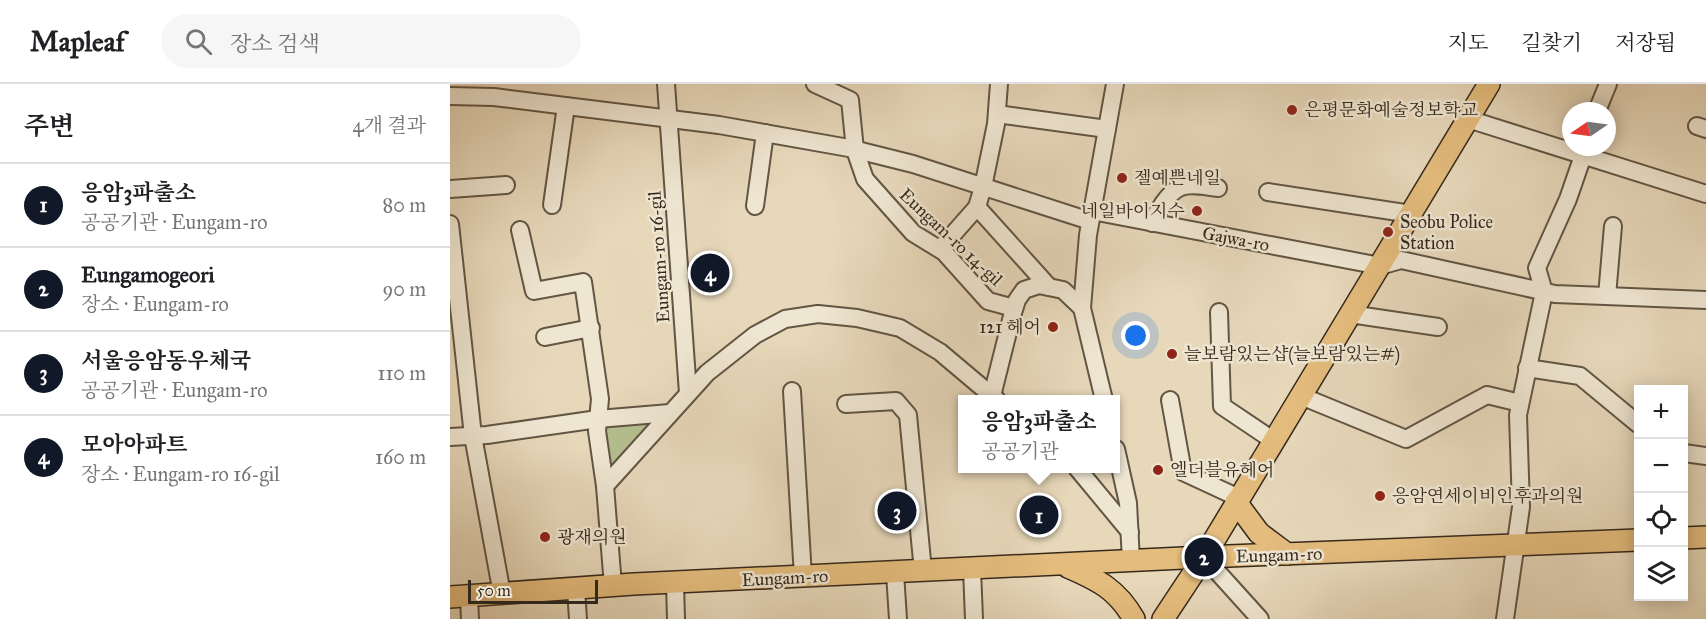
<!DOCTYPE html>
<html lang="ko">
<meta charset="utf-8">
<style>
body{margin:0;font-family:"IM FELL Great Primer","Noto Serif KR",serif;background:#f6f6f6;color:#202124}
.controls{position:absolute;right:18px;bottom:18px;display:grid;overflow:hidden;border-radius:0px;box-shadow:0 3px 15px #0003}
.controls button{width:54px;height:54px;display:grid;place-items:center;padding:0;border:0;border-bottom:2px solid #e0e0e0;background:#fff;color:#202124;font:30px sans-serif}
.compass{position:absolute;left:1112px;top:18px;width:54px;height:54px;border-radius:50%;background:#fff;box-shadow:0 3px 15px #0003;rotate:257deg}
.scale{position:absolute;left:18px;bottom:15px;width:130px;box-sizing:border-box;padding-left:6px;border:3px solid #35291c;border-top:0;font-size:16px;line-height:21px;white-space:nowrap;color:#35291c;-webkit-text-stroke:4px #efe6d2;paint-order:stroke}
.you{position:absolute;left:686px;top:252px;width:21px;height:21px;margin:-15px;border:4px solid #fff;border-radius:50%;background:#1a73e8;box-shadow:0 0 0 9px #1a73e833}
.badge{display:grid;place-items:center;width:39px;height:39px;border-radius:50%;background:#111827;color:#fff;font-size:20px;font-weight:700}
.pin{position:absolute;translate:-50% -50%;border:3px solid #fff;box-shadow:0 2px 6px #0006}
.popup{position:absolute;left:508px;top:311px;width:162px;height:78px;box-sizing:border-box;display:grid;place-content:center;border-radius:0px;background:#fff;filter:drop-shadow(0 2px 4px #0005);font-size:20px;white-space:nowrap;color:#757577}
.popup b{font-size:22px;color:#202124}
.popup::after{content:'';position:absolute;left:50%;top:100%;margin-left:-12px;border:12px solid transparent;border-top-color:#fff}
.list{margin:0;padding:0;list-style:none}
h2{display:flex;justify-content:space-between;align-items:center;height:78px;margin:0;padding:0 24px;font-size:26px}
h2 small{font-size:20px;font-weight:400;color:#757577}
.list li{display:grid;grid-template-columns:39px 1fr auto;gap:18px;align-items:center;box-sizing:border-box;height:84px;padding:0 24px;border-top:2px solid #e0e0e0}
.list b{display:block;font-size:22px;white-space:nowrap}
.list p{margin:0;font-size:20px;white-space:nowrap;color:#757577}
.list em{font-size:20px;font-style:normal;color:#757577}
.icon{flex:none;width:33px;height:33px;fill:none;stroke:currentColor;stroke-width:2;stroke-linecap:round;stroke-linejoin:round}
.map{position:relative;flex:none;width:1256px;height:535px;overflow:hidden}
header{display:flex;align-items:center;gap:36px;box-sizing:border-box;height:84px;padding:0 30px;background:#fff;border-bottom:2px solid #e0e0e0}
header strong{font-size:28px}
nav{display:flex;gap:33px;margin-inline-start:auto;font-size:21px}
.search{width:420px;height:54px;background:#f6f6f6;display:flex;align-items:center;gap:15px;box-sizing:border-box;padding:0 21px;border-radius:33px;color:#757577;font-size:22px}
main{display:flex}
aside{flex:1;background:#fff}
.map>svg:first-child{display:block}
</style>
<header>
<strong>Mapleaf</strong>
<div class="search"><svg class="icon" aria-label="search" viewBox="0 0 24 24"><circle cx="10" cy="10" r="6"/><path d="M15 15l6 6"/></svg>장소 검색</div>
<nav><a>지도</a><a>길찾기</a><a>저장됨</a></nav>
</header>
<main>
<aside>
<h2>주변<small>4개 결과</small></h2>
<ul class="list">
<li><span class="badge">1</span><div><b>응암3파출소</b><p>공공기관 · Eungam-ro</p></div><em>80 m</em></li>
<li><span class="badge">2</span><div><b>Eungamogeori</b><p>장소 · Eungam-ro</p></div><em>90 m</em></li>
<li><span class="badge">3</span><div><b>서울응암동우체국</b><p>공공기관 · Eungam-ro</p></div><em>110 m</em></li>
<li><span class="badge">4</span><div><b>모아아파트</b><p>장소 · Eungam-ro 16-gil</p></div><em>160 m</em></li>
</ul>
</aside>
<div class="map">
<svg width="1256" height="535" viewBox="0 0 1256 535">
<rect width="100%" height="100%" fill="#e7d8ba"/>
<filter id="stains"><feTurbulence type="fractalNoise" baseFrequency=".00333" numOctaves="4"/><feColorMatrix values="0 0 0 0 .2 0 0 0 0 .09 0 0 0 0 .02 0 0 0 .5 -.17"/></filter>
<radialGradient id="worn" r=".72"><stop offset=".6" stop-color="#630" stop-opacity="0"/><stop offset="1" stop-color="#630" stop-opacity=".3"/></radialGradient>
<polygon fill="#b5bf90" stroke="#757456" stroke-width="1.5" points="208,334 159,391 153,340"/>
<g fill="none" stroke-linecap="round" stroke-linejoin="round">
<defs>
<g id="minor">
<polyline points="216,0 238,309"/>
<polyline points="365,0 400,16 405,66 415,95 463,149 494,168 538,217 564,224"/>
<polyline points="0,12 44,13 269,41 399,64 463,80 640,137"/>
<polyline points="1147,27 1158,0"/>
<polyline points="547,30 657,45"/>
<polyline points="1018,35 1256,110"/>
<polyline points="1247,42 1256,45"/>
<polyline points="0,105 56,101"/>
<polyline points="818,108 961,130"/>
<polyline points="102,121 116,22"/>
<polyline points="305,122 315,49"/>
<polyline points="527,123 599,203"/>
<polyline points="642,127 930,182 951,176 1105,210 1256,216"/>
<path d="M702,139c5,-11 16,-30 27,-35 10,-6 28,-1 39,0"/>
<polyline points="0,140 23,352 52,510"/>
<polyline points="70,146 84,207 133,198 150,315 147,347 155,402 163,502"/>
<polyline points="490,165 527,123 533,103 546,40 549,0"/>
<polyline points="1157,212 1163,142"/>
<polyline points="769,228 772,322 824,357"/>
<polyline points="900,230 988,243"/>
<polyline points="95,253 141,244"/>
<polyline points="1077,284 1130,292 1188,340"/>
<polyline points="342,307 353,493"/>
<polyline points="542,312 562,232 567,216 574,206 589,201 613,206 632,224"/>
<polyline points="851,312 956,355 1037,311 1070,319"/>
<polyline points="654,316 632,224 638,151 665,0"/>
<polyline points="720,316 733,388 789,414"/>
<polyline points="396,320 446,317 458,331 473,487"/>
<polyline points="0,353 37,351 148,335 220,329"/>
<polyline points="666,365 678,419 681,477"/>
<polyline points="1234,369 1256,372"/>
<polyline points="627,384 680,448"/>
<polyline points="155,402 257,289 305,251 335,235 368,230 407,234 450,244 490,268 547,316"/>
<polyline points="754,473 810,535"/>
<polyline points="522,485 524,535"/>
<polyline points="445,489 448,535"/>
<polyline points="225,499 226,535"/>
<polyline points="126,505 128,535"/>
<polyline points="19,513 20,535"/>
<polyline points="1055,535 1071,423 1068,331 1094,208 1087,184 1118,115 1136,63"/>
</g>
<g id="major">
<polyline points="786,418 809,449 837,470"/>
<polyline points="1234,454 1256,453"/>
<path d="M618,483c30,13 49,22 66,52"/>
<polyline points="0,513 184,500 754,473 1188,456"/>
<polyline points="713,535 754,473 1039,0"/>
</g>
</defs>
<use href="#minor" stroke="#625544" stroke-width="20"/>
<use href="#major" stroke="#35291c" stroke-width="24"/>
<use href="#minor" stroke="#efe6d2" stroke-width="16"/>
<use href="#major" stroke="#e4bc7d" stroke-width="21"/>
</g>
<g fill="#8f2418" stroke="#efe6d2" stroke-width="2">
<circle cx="842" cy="26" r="6"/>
<circle cx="672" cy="94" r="6"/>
<circle cx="747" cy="127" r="6"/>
<circle cx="938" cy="148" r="6"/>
<circle cx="603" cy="243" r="6"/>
<circle cx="722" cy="270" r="6"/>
<circle cx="708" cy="386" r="6"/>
<circle cx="930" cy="412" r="6"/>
<circle cx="95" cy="453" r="6"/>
</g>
<g text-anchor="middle" stroke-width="5" stroke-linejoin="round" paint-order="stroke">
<g font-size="18" fill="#35291c" stroke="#efe6d2" text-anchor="start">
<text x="854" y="32">은평문화예술정보학교</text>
<text x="684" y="100">젤예쁜네일</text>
<text x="735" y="133" text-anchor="end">네일바이지수</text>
<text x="950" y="144">Seobu Police<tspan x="950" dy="21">Station</tspan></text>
<text x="591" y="249" text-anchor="end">121 헤어</text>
<text x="734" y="276">늘보람있는샵(늘보람있는#)</text>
<text x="720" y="392">엘더블유헤어</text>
<text x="942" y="418">응암연세이비인후과의원</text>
<text x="107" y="459">광재의원</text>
</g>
<g font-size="18" fill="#35291c" stroke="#efe6d2">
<text transform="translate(501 153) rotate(43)" y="6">Eungam-ro 14-gil</text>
<text transform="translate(786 155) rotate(11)" y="6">Gajwa-ro</text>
<text transform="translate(209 173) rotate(-94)" y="6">Eungam-ro 16-gil</text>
<text transform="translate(829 471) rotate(-2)" y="6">Eungam-ro</text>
<text transform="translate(335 494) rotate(-3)" y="6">Eungam-ro</text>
</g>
</g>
<rect width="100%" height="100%" filter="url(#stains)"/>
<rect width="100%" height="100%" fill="url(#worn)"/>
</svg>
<div class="controls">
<button>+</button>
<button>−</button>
<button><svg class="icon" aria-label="locate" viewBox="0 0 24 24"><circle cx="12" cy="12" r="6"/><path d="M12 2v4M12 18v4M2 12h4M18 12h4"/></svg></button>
<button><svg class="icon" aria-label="layers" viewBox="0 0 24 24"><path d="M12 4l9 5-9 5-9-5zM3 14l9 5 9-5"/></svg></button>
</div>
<svg class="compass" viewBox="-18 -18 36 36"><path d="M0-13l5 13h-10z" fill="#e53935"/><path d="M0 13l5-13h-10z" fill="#757577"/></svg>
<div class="scale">50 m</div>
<div class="you"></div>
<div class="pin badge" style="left:589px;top:431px">1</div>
<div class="popup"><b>응암3파출소</b>공공기관</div>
<div class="pin badge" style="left:754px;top:473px">2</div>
<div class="pin badge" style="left:447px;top:427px">3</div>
<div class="pin badge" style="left:260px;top:189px">4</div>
</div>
</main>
